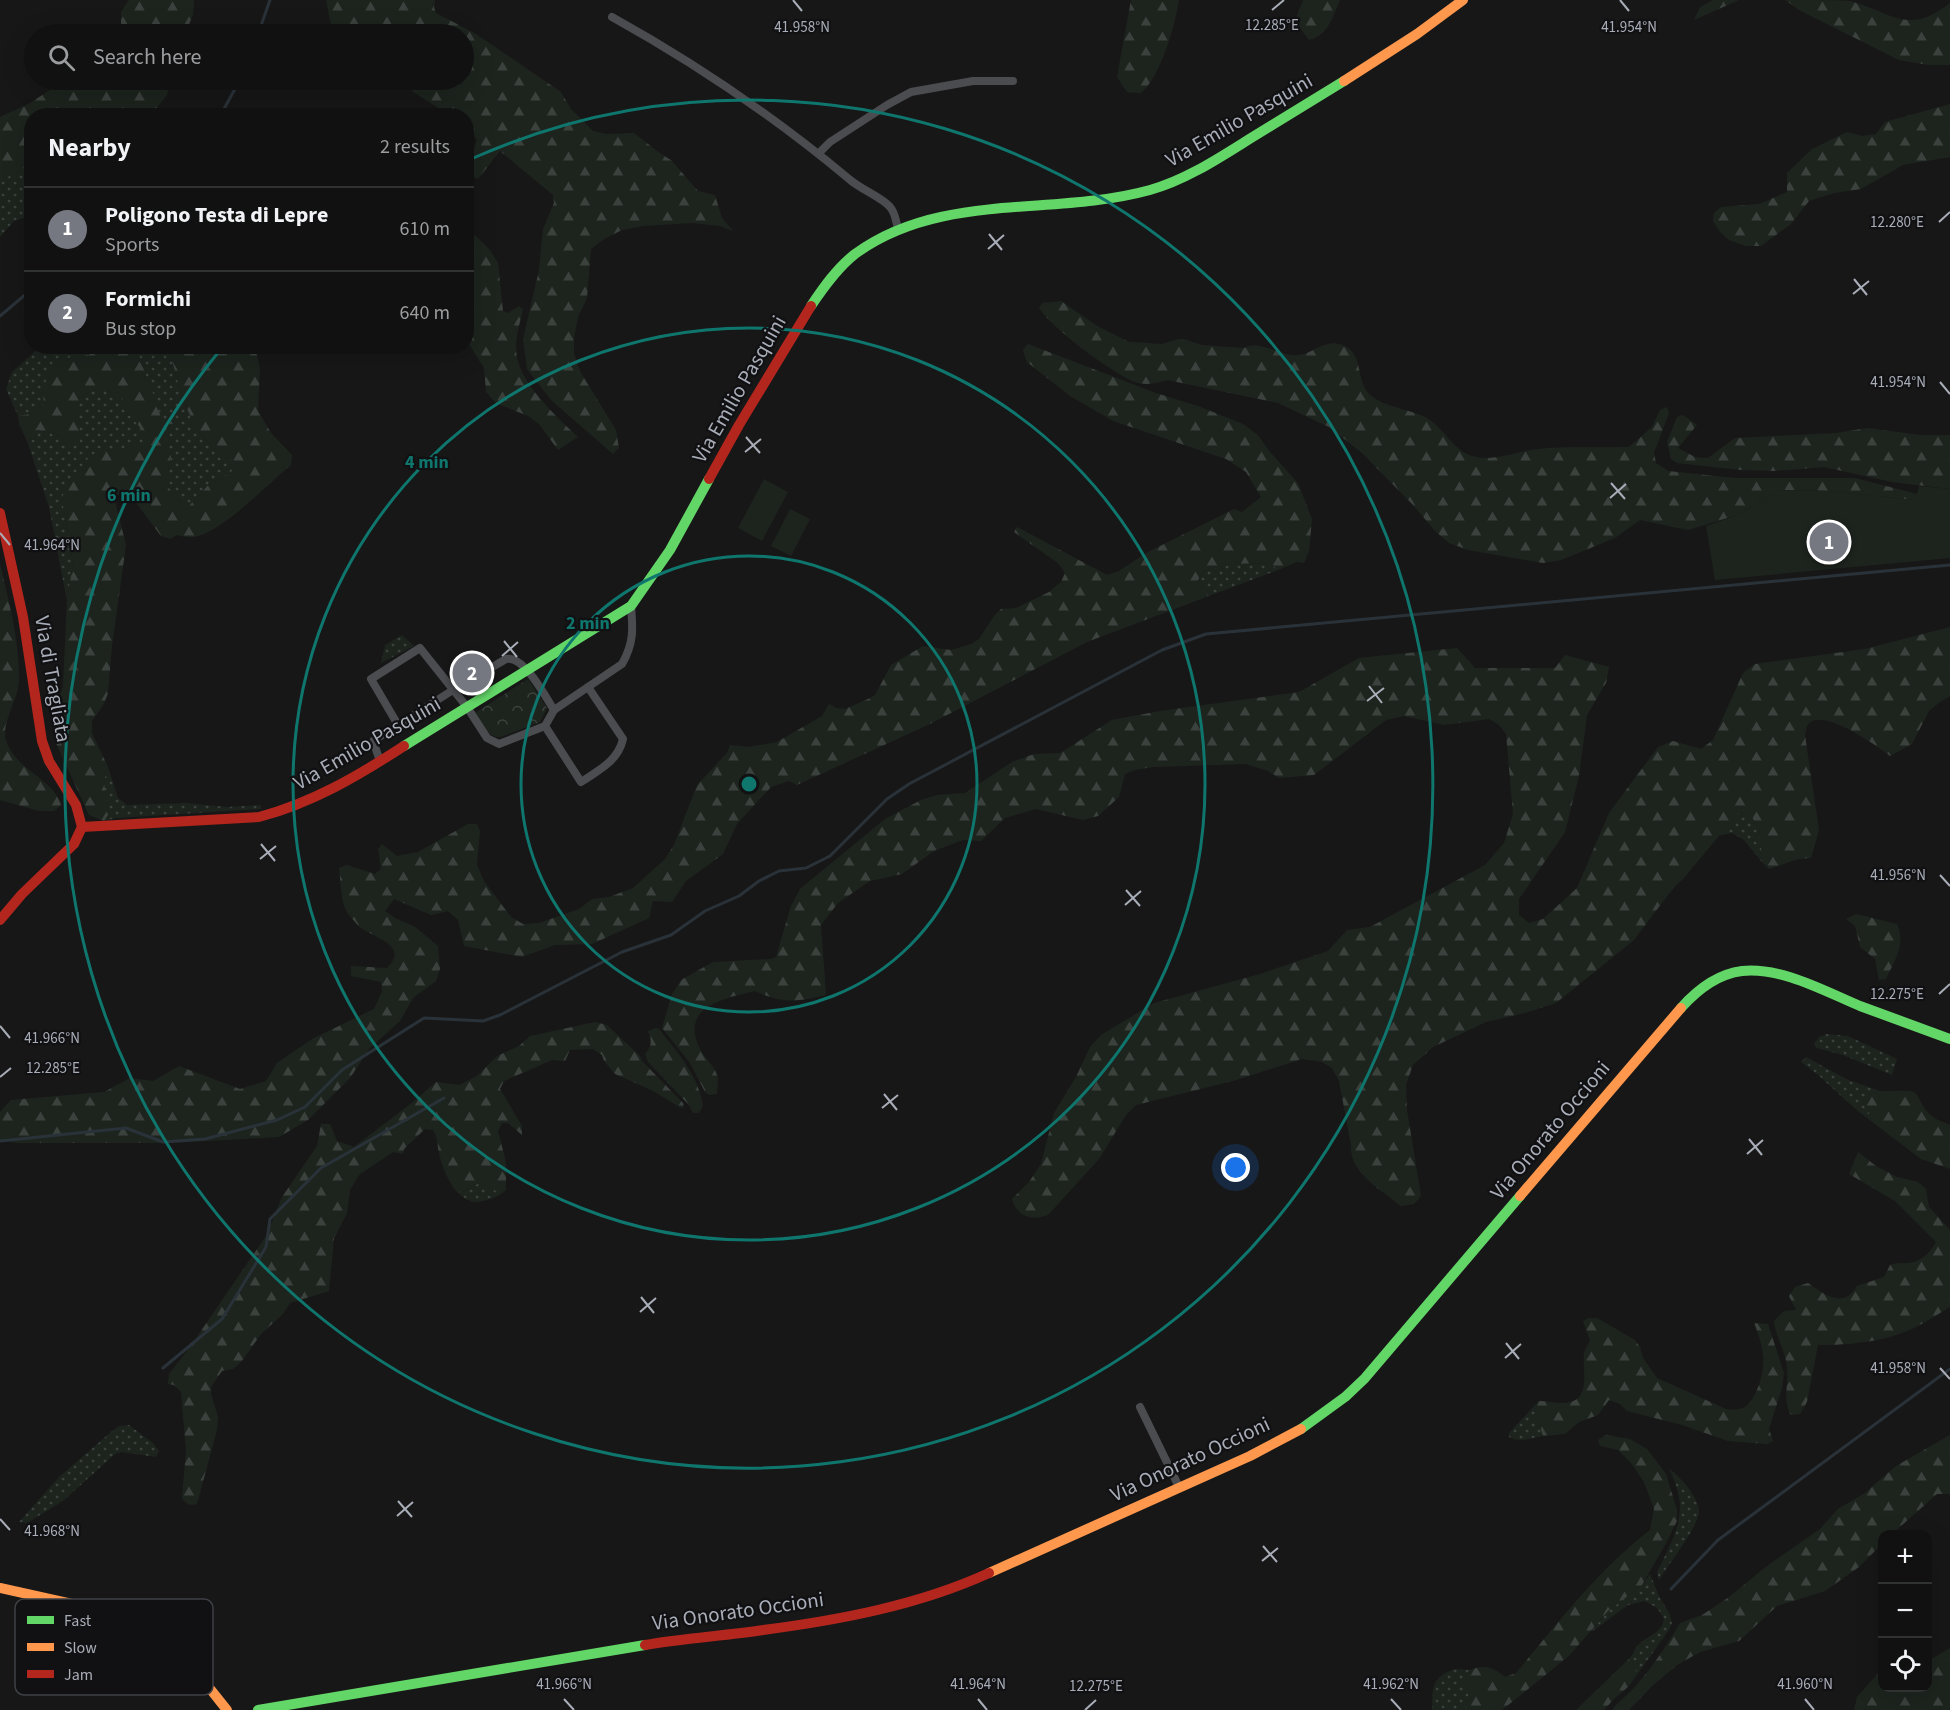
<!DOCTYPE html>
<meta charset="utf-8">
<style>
body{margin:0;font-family:"Source Sans 3",sans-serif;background:#1a1a1a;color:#f1f3f6}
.controls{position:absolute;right:18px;bottom:18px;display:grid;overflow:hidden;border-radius:12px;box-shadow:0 6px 24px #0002}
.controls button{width:54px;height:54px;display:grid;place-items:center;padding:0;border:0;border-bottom:2px solid #303131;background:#111;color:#f1f3f6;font:30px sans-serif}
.you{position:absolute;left:1236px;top:1168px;width:21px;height:21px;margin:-15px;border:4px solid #fff;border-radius:50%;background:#1a73e8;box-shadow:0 0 0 9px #1a73e833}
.badge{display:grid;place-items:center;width:39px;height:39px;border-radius:50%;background:#757880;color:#fff;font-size:20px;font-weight:700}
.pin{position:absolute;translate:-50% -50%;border:3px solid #fff;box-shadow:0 2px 6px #0006}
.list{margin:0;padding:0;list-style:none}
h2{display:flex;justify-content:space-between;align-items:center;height:78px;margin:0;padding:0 24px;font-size:26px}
h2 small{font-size:20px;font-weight:400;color:#9c9d9f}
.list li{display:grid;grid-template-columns:39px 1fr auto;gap:18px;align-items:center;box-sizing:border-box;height:84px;padding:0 24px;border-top:2px solid #303131}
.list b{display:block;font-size:22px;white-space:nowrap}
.list p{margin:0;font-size:20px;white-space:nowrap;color:#9c9d9f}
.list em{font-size:20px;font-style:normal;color:#9c9d9f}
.icon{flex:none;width:33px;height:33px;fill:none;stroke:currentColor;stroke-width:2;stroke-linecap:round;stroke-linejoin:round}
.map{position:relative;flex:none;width:1950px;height:1710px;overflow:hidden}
.search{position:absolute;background:#111;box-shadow:0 6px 24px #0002;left:24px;top:24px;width:450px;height:66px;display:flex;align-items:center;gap:15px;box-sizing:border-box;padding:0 21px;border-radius:33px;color:#9c9d9f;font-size:22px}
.panel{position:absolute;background:#111;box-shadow:0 6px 24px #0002;left:24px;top:108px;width:450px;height:246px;border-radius:24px}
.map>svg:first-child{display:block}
</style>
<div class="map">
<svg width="1950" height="1710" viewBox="0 0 1950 1710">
<defs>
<pattern id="grass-dots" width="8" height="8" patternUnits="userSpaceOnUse" patternTransform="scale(1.5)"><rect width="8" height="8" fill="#1d241e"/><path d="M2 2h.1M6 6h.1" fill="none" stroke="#3b413d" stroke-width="1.8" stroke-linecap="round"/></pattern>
<pattern id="forest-firs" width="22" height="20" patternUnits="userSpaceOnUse" patternTransform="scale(1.5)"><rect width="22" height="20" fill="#1d241e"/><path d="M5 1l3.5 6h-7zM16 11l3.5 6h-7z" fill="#3b413d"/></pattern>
<pattern id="park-crowns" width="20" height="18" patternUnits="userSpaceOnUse" patternTransform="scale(1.5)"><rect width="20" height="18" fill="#1d241e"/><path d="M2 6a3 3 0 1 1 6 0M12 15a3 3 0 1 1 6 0" fill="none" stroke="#3b413d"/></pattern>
</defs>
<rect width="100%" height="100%" fill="#171717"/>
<g fill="url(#grass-dots)">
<polygon points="31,164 31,216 14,221 0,237 0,181"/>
<polygon points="40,347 97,347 89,355 44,387 44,406 30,414 18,416 6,389 12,372"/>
<path d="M135,347h33c9,28 16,69 37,92 8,10 19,17 30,23l1,5 -7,7 -18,8 -22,24h-6l-18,-23 6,-26z"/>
<polygon points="89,391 107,391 123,396 122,405 146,435 143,444 62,498 73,563 67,601 49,507 27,441 35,439 37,430 55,434 74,445 76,403"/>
<polygon points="1270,563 1278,570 1209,596 1197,582 1203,571 1232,564"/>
<polygon points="402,635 414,646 381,663 385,645"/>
<polygon points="108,767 118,798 127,805 187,803 227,807 261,805 261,809 116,818 104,821 108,815 104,781"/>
<path d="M1739,812c24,3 21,30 23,50l-18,-22 -12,-7 -15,3z"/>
<polygon points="1827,1034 1848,1036 1897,1059 1892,1075 1843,1055 1817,1048 1814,1044 1819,1037"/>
<path d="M1806,1057l40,22 34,12 -8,3 -6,8 5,19c-25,-18 -45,-42 -70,-59z"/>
<path d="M481,1182l19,11 6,-3c-6,7 -22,12 -32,12 -6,-1 -12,-6 -17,-10l9,-2z"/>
<path d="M1539,1401l-4,9 8,26c-11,2 -25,7 -34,1v-4z"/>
<polygon points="129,1425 153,1443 159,1451 156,1457 121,1452 115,1454 63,1501 27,1523 19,1522 59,1477 111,1432 119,1426"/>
<path d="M1669,1469c11,7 30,29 30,42 0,15 -31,54 -40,69l-2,-8c19,-39 34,-60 12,-103z"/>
<path d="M1650,1574l9,22 11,19 2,8 -3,7 -40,56 7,-14 -6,-14c3,-4 5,-10 8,-13 10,-10 24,-11 26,-27l-7,-10 -12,-7 -17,4 -38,28 18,-22 34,-26z"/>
<path d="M1455,1669l15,1 -5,10 4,17 -3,7 1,6h-35c1,-23 -1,-33 23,-41z"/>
</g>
<g fill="url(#forest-firs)">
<polygon points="129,0 194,0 193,15 185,34 121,34 121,12"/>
<path d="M326,0h109l-1,7 2,6 40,21 85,58 10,17 22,22 13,3 28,-1 27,21 10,6 27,31 17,4 7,23 11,13 -13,-5 -28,-3 -49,3 -21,4 -18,9 -13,10 -4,49 -9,19 -4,21v16l7,19 35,57 3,18 -6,6 -62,-54 -24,-31 -4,-30 16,-69 4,-41 11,-26 -1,-8 -53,-44 -22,28 -11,-6c-1,-13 7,-20 10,-33l-10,-13 -1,-11 -17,-1 -54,-35h69v-46h-131z"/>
<path d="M1131,0h48c-4,26 -19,77 -38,93l-14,-1 -10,-15z"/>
<path d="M1303,0h37c-7,16 -12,36 -31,40l-14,-19z"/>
<polygon points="1713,0 1739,0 1694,20 1700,7"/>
<path d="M1785,0c17,0 51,0 65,1 43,12 58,35 100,2v62h-22l-29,-5 -100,-50z"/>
<polygon points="65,80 171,80 167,95 151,115 32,116 31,164 0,181 0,117 30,103"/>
<polygon points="1950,104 1950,157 1903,165 1861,189 1834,193 1809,201 1791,224 1761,246 1746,246 1729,240 1720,232 1713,221 1714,213 1721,207 1759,204 1787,192 1787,173 1812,149 1847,132 1862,136 1876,134 1885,122"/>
<path d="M467,235l9,1 14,14 8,13 5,48 5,2 11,-7 4,4c-4,16 -10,35 -5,51 7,27 40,57 60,76l-20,13 -19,-26 -11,-8 -32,-13 -10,-11 -2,-24 -17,-27z"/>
<path d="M1061,301l36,25 32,16 33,2 17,-5h5l18,6 42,3c14,-8 31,5 47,7 21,3 31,-18 51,-10 21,8 14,29 24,45 9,15 41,19 57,26 21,9 28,36 53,41 20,4 42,-6 62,-8 30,-3 61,-1 91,-2l23,-20 8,-17 7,-3 2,6 -15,40 2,10 12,8 67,7h120l62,16 -2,6 -86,-9 -49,-1 -43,25 -49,15 -48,-10 -25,18 -54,22 -18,3 -75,-13 -19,-7 -13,-11 -23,-27 -51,-52 -33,-26 -51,-24 -111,-23c-11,3 -20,6 -32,2 -20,-7 -88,-57 -96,-75l4,-4z"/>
<path d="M1028,344l128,49 42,13 45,18 15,11 11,16 29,32 14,36 -3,32 -5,12 -7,-1 -19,8 -8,-7 -38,1 -29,7 -6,11 12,14 -122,46 -157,82 -133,61 -8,-4 -18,6 -34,37 -14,30 -37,27 -14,21 -19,-1 -4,17 -57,26 -37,1 -33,12 -58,-11 -6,-26 -10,-9 -17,4 -37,-16 -9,12 10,7 20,9 23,19 2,23 -4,12 -23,17 -13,23 -30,27 -20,30 -42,42 -29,17 -108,6h-154l-17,-3v-28l11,-12 93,-8 26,-14 23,3 26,-15 61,23 26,-8 11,-18 35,-24 62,-30 8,-18 -1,-9 -30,-6v-10l36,2c23,-22 -12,-30 -26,-40 -5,-4 -9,-10 -13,-14 -8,-13 -7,-31 -9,-46l8,-3 28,9 6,-5 -3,-20 4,-5 15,12 21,-4 50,-28h9l3,7 -3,34 7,16 27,36 12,7 16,-1 40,-14 13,-10 17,-2 24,-9 32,-29 9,-14 23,-60 30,-32 3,-8 19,2 28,-5 45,-26 7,-12 7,4 9,1 25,-11 5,-3 16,-30 32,-19 28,4 20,-6 8,-5 15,-23 7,-7 15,-1 33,-16 12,-10 4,-9 -6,-9 -45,-32 3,-5 90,48 12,-4 29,-19 86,-43 8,3 19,-15 -15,-25 -20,-13 -113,-38 -43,-25 -43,-34 -4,-12z"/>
<path d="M97,347h38l22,56 14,54 -6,26 18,23h6l22,-24 18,-8 7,-7 -1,-5c-11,-6 -22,-13 -30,-23 -21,-23 -28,-64 -37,-92h87l5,21 -2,43 13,22 21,22 -1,10c-24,19 -68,67 -97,72 -5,1 -12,-1 -18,-2l-5,4 -10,-3 -30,-40 -12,-2 -4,7 11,44 -14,101 -4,47 -4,11 -12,17v12l16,34 -4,14 4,34 -4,6 -15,-6 -34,-74 -3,-25 11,-30 4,-85 6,-38 -11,-65 5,-15 24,-28 51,-11 4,-9 -24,-30 1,-9 -16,-5h-18l-13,12 4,39 -6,4 -19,-12 -18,-4 -2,9 -8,2 -8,-17 -1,-8 12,-2 14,-8c0,-6 -2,-15 0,-20 7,-19 25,-35 45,-31z"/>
<polygon points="1683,415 1697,425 1678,448 1695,457 1708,458 1735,438 1836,433 1867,428 1920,435 1950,435 1950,489 1892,482 1824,467 1775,471 1741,470 1677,463 1671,459 1667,442 1677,417"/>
<path d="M0,564c9,39 20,78 19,118 -1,17 -18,42 -13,58 9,30 48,39 55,65l-7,6h-15l-39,-11z"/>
<path d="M1950,627v69l-10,6 -11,9 -17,33 -22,12c-12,-9 -70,-52 -83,-30 -1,3 -1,6 -2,9l14,95 -8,28 -13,1 -29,10 -7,-7c-2,-20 1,-47 -23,-50l-56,67 -9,8 -40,53 -78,63 -31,10 -39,9 -53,25 -20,18 -7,20 1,25 14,86 -7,8 -13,2c-19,-16 -52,-33 -50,-61l-12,-64 -7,-13 -10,-6 -20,-3 -69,22 -97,24 -10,10 -27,44 -51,56c-16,6 -31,2 -36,-16l17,-17 12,-18 13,-51 22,-36 14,-30 11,-12 53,-32 106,-29 68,-23 19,-21 23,-3 115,-62 19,-22 9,-29 -7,-80 -7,-9 -10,-6 -45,6 -40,-9 -18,4 -72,55 -35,3 -11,-7 -22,-7 -93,3 -18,3 -10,4 -6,23 -21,19 -15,4 -47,-11 -31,9 -24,23 -18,-1 -29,11 -32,23 -32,7 -32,22 -17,22 5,70c-31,7 -41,9 -71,-4 -33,8 -77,16 -54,60 5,8 13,15 16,24 2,5 0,13 0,19l-8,1 -4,-3 -15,-29 -28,-35 10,-34 9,-14 32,-18 58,-3 5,-2 15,-51 9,-17 85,-70 36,-19 16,-5 28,-2 47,-31 22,-8 26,-1 52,-33 48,-9 139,-19 60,-34 98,-10 18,20h80l10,-13 44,12 -3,16 -19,32 -8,61 -14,56 -46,67v16l10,8 14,-4 34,-31 32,-75 49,-66 15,-6 28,8 12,-9 30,-67 12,-9 110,-15z"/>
<path d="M1856,914l41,10c9,22 -2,35 -11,55l-7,1 -4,-21 -15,-12 -5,-21 -9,-7z"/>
<path d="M595,1022l12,3 33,31 2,5 41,42 1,4 -3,1 -28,-17 -38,-17 -11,-13 -2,-6 -9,-6 -23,1 -5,11 -13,-1 -48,21 -4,8 22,37v9l-14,-12h-6l-4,8 8,31v28l-6,3 -19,-11 -15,8 -9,2c-9,-11 -15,-25 -18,-39 -2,-9 -1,-16 -6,-23l-8,-1 -21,20 -1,5 -10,-2 -34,23 -9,15 -3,23 -13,25 -5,53 -39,12 -8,12 -21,19 -19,27 -9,8 -11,2 -11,16v7l7,23 -1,13 -20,74c-8,2 -11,0 -15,-6l4,-47 -5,-59 -7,-7 -6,-1 1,-10 21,-27 76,-111 16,-39 35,-51 4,-22h9l7,17 17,6 59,-45 23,-20 23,3 18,-9 20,-20 22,-10 11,-10z"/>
<path d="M656,1028l3,1c18,23 40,47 44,77l-4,7h-6l-4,-8 -41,-43 -3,-8c7,-8 7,-13 3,-23z"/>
<path d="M1880,1091c9,1 22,-1 30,0 9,1 10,12 15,18 6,9 15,12 25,16v44l-29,-10 -50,-38 -5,-19 6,-8z"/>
<path d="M1858,1152l18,14 21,11 21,5 8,7 3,18 21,23v77c-12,7 -24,15 -36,21 -29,14 -64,17 -96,17l-11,57 -7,12 -9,1c-9,-14 -2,-31 -4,-47 -1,-16 -11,-30 -13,-47l10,-10 12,-1 -7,-14 6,-9 13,-4c16,11 35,27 49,3l27,-9 6,-12c7,-3 12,-1 19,-2 12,-1 22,-11 27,-21l-41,-41 -46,-27z"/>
<path d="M1589,1318h8l38,22 5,7 3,11 14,20 69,31c6,1 13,1 19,-2 13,-10 20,-37 18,-52 -1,-11 -5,-22 -9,-32l14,1 16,49 -2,15 -13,41 4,12 -6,3 -39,-3 -46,-16 -55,-14 -7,-7 -11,-4 -11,15 -19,7 -14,12 -22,2 -8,-26 4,-9c8,0 16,2 24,2 30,-1 19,-32 21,-50 1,-4 4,-8 6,-12l-7,-20z"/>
<path d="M1606,1435l24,4 17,10 19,25 11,36v11l-12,24 -23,40 -34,26 -39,45 -67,54h-35l-1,-6 3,-8 -5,-16 6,-10c15,-6 23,-3 35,7l11,-4c42,-50 82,-103 134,-143l4,-21 -10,-27 -13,-19 -13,-13 -18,-4 -2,-6z"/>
<path d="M1950,1435v59h-13l-45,40h-10v10l-23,23 -34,24 -48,15 -38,35 -39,11 -23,13 -25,21 -23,24h-17c6,-8 13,-13 20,-20 15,-15 38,-49 48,-67l22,-8 27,-18 38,-31 53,-37 18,-20 27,-16 31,-27z"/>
<polygon points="1950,1648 1950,1710 1854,1710 1857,1697 1882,1669 1882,1688 1928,1688 1928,1661"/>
<polygon points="1630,1658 1636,1672 1629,1686 1614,1699 1604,1710 1576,1710"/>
</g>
<polygon fill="url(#park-crowns)" points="528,679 547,708 540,722 501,737 496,737 487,732 475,713"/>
<g fill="#1d241e">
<polygon points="764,479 788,492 762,541 738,528"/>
<polygon points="1919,486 1950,489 1950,558 1715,580 1706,526 1737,515 1780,490 1829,491 1915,500"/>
<polygon points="790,509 810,519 791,556 771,546"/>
</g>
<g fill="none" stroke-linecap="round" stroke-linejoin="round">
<g stroke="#2a3239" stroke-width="3">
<polyline points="258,34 270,0"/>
<polyline points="220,116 240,80"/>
<polyline points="0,316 32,289"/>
<polyline points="0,1141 126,1128 163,1142 205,1139 277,1120 305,1107 342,1070 424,1018 483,1021 500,1015 622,952 671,935 705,911 739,896 759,881 779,871 806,868 830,856 887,799 909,784 1162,650 1206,634 1950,565"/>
<polyline points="163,1368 222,1319 266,1247 270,1219 321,1168 444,1098"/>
<polyline points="1671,1589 1718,1540 1950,1369"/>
</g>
<g stroke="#4b4c50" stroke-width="8">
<path d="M612,17c83,46 164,101 237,162 11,10 34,19 41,28 5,5 6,15 8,21"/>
<polyline points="819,153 830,142 887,105 911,92 973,81 1013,81"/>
<polyline points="398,725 371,679 420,648 467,707 487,738 499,744 545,726 554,710"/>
<path d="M545,726l36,56c18,-12 37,-21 42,-43l-35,-52"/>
<path d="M380,761l-7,-20 80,-51 53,-31c18,-4 39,37 48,51l68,-46c12,-21 11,-35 9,-58"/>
<polyline points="1140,1407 1179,1487"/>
</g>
<g stroke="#63d668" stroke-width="10">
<path d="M811,306c12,-18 26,-38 44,-52 86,-63 197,-37 295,-64 36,-10 69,-32 101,-52 31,-19 62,-38 93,-57"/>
<polyline points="404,746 631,606 670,550 709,479"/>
<path d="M1681,1008c16,-18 37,-34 61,-37 40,-4 82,20 118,35 30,11 60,22 90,33"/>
<polyline points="1301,1429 1345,1397 1365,1378 1520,1196"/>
<polyline points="258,1710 645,1645"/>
</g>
<g stroke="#ff974d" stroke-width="10">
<polyline points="1344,81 1417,34 1463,0"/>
<polyline points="1520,1196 1681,1008"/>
<polyline points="989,1573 1250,1456 1301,1429"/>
<polyline points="0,1588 72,1604 107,1620 189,1672 211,1690 227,1710"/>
</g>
<g stroke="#b3261e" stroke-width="10">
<polyline points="709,479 739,425 811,306"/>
<polyline points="0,513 23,617 42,741 49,761 76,805 82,827 74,844 22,894 0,920"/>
<path d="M82,827l177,-10c53,-14 99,-41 145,-71"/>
<path d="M645,1645c39,-7 79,-9 118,-15 77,-10 156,-25 226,-57"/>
</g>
</g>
<path fill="none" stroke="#a8adb8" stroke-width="2" d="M793,0l9,11M1620,0l9,11M1272,10l12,-10M1939,222l11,-10M989,234l13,16M988,249l16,-14M1854,279l13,16M1853,294l16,-13M1940,382l10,12M746,437l14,16M745,452l16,-13M1611,483l14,16M1610,498l16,-14M0,533l10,12M504,641l13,16M502,656l16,-14M1369,686l13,17M1367,701l17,-13M261,844l14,17M260,859l16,-13M1940,875l10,11M1126,890l14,16M1125,905l16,-14M1939,994l11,-10M0,1026l10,12M0,1077l11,-9M884,1094l13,16M882,1108l16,-13M1749,1139l13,16M1747,1154l16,-14M641,1297l13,16M640,1312l16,-14M1506,1343l13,16M1505,1358l16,-14M1940,1368l10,11M398,1501l14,16M397,1516l16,-14M0,1519l10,11M1263,1546l14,16M1262,1561l16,-13M564,1699l10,11M978,1699l9,11M1391,1699l10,11M1805,1699l9,11M1085,1710l11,-10"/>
<g fill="none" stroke="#0f766e" stroke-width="3">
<circle cx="749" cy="784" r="228"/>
<circle cx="749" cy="784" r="456"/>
<path d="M471 159A684 684 0 1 1 221 349"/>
</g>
<g text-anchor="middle" stroke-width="4.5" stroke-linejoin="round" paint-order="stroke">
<g font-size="21" fill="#a8adb8" stroke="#111113">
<text transform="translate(1239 120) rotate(-30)" y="7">Via Emilio Pasquini</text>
<text transform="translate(739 389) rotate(-60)" y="7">Via Emilio Pasquini</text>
<text transform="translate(53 679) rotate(80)" y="7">Via di Tragliata</text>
<text transform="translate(367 743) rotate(-30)" y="7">Via Emilio Pasquini</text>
<text transform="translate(1550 1130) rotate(-50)" y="7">Via Onorato Occioni</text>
<text transform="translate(1190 1459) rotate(-25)" y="7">Via Onorato Occioni</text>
<text transform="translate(738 1611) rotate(-8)" y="7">Via Onorato Occioni</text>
</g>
</g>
<rect x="15" y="1599" width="198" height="96" rx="9" fill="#111113" stroke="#3e4045" stroke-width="1.5"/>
<rect x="27" y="1616" width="27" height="8" fill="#63d668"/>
<rect x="27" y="1643" width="27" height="8" fill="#ff974d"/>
<rect x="27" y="1670" width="27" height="8" fill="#b3261e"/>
<g font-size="16" fill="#a8adb8">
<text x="64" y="1626">Fast</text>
<text x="64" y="1653">Slow</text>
<text x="64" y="1680">Jam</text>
</g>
<g font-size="15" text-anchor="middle" fill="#a8adb8" stroke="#111113" stroke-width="4.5" stroke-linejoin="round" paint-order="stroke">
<text x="1272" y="30">12.285°E</text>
<text x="1629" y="32">41.954°N</text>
<text x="802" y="32">41.958°N</text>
<text x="1897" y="227">12.280°E</text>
<text x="1898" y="387">41.954°N</text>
<text x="52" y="550">41.964°N</text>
<text x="1898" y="880">41.956°N</text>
<text x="1897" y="999">12.275°E</text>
<text x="52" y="1043">41.966°N</text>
<text x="53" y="1073">12.285°E</text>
<text x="1898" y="1373">41.958°N</text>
<text x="52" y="1536">41.968°N</text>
<text x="564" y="1689">41.966°N</text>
<text x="978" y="1689">41.964°N</text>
<text x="1391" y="1689">41.962°N</text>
<text x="1805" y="1689">41.960°N</text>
<text x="1096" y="1691">12.275°E</text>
</g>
<circle cx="749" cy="784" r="9" fill="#0f766e" stroke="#111113" stroke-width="3"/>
<g font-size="18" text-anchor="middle" font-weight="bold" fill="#0f766e" stroke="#111113" stroke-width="4.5" stroke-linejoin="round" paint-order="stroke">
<text x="427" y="468">4 min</text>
<text x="129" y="501">6 min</text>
<text x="588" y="629">2 min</text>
</g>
</svg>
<div class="controls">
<button>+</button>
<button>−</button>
<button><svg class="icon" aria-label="locate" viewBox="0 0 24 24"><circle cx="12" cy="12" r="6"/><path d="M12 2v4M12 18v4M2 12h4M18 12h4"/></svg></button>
</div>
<div class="you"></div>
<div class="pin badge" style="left:1829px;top:542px">1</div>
<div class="pin badge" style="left:472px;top:673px">2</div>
<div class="search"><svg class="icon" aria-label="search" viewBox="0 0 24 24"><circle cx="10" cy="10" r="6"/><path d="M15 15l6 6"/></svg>Search here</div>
<section class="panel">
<h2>Nearby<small>2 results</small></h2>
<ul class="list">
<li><span class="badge">1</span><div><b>Poligono Testa di Lepre</b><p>Sports</p></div><em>610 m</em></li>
<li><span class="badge">2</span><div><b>Formichi</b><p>Bus stop</p></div><em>640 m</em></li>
</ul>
</section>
</div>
